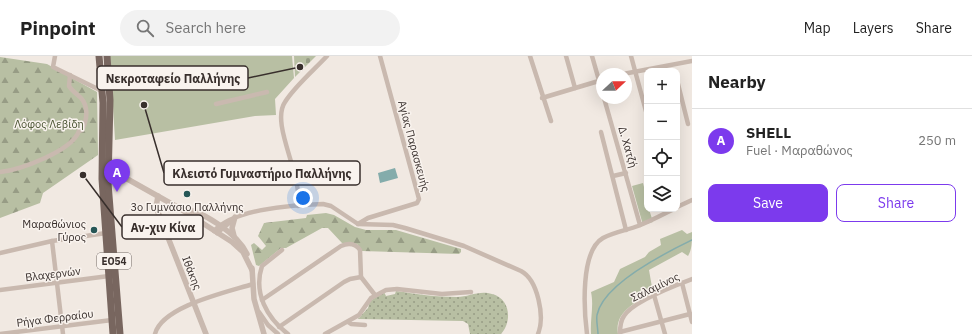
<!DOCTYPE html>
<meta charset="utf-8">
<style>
body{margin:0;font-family:"IBM Plex Sans",sans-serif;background:#f2f2f2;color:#222}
.controls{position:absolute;right:12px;top:12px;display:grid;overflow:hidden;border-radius:8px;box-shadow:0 4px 16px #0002}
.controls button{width:36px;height:36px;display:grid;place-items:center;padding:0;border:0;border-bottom:1px solid #e0e0e0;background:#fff;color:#222;font:20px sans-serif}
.compass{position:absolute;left:596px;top:12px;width:36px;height:36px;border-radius:50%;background:#fff;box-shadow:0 4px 16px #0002;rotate:68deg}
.you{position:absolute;left:303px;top:142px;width:14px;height:14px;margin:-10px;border:3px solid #fff;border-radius:50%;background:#1a73e8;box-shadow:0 0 0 6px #1a73e833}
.badge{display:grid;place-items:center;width:26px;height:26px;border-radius:50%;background:#7c3aed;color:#fff;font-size:13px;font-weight:700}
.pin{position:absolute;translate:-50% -33px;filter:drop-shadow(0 1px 2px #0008)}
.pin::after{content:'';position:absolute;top:21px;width:14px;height:12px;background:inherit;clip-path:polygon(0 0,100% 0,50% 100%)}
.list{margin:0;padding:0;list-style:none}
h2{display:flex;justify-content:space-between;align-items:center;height:52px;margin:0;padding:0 16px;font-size:17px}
h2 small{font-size:13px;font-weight:400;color:#767676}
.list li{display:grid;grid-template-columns:26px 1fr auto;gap:12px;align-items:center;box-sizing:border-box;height:64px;padding:0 16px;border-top:1px solid #e0e0e0}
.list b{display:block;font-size:15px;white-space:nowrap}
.list p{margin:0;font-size:13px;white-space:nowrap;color:#767676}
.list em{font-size:13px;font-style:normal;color:#767676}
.actions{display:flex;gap:8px;padding:12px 16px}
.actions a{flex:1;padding:9px 0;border:1px solid #7c3aed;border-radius:8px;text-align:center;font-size:14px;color:#7c3aed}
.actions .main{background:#7c3aed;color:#fff}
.icon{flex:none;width:22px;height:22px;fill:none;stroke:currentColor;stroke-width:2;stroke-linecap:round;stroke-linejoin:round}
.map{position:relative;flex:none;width:692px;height:278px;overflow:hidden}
header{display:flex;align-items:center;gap:24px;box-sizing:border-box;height:56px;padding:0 20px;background:#fff;border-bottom:1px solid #e0e0e0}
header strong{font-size:19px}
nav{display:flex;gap:22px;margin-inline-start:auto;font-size:14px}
.search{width:280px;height:36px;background:#f2f2f2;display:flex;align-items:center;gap:10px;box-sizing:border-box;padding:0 14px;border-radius:22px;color:#767676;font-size:15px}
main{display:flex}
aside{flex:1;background:#fff}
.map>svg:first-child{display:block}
</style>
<header>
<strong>Pinpoint</strong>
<div class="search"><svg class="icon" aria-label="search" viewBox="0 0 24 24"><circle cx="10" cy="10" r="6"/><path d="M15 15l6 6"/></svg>Search here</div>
<nav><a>Map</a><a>Layers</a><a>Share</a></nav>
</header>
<main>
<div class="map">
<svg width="692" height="278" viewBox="0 0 692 278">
<defs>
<pattern id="forest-firs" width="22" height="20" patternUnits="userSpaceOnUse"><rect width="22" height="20" fill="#b8bfa3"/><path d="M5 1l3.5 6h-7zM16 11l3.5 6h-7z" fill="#979c85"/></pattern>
<pattern id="cemetery-stones" width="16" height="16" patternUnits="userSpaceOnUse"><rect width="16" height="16" fill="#b8bfa3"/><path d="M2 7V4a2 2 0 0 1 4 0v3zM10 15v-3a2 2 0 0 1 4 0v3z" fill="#979c85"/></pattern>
<pattern id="garden-dots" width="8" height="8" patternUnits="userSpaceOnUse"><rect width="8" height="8" fill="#b8bfa3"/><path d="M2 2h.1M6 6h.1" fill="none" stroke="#979c85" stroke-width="1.8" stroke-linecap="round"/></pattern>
</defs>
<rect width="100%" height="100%" fill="#f1e9e2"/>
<g fill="#b8bfa3">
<polygon points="110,0 292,0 294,22 275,43 276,59 255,60 115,84"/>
<polygon points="643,127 647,143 647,153 649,153 653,166 643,169 632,130"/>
<path d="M682,174l5,4 5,-2c0,9 0,18 -4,24l-6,-4 -33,18 4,23c-16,9 -39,18 -35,41h-27c-1,-15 3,-28 0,-42l23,-10 6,-13 25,-12 4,-5 12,-7 -1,-6z"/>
</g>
<g fill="url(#forest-firs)">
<polygon points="0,1 47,8 97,36 98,99 43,137 40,147 0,162"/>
<polygon points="326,157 334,159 355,171 366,174 396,174 461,193 461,196 459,198 362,195 357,188 342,187 328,172 322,172 286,192 281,192 259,210 256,209 251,189 254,187 262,194 266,190 258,180 264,167 306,162 307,159"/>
</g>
<polygon fill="url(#cemetery-stones)" points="294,0 316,0 295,21"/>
<path fill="url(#garden-dots)" d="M396,235c20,3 40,6 61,6 12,0 22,-7 35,-3 19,5 20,28 9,40h-31l-2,-10 -5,-3 -105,-2 10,-11 2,-7 14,-9 2,4 9,-2z"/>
<polygon fill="#84acab" points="395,112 398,122 380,127 378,117"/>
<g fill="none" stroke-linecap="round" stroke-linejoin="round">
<path stroke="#84acab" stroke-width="1.5" d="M598,278c0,-5 -2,-13 -1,-19 6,-31 68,-62 95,-75"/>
<g stroke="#c9b9af" stroke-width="4.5">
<polyline points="55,0 53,11 102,35"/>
<polyline points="530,0 551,65"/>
<polyline points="566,0 575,32"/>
<polyline points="592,0 602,35"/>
<polyline points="631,0 647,59"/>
<polyline points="623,18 692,5"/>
<polyline points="677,24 688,68"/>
<polyline points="542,42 602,24"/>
<polyline points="604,42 640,169"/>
<polyline points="216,48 267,36"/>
<polyline points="601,76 626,174"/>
<path d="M0,116c20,-2 72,-21 79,-41l3,-1c5,-10 7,-23 -1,-32 -4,-4 -9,-7 -12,-12l1,-11"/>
<polyline points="613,120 626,117"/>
<path d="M298,150c5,-31 -28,-82 -13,-104 10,-16 29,-32 42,-46"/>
<polyline points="677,151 692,144"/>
<polyline points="358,168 368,162 417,147 419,143 380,0"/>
<path d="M214,175c20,-22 80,-26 109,-27l8,2 27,18 35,1 12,3 59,18 57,25c17,9 24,46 17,63"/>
<polyline points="217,177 234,163"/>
<polyline points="52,185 63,278"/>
<path d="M282,194l-20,16c-9,27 5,52 26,68"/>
<polyline points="0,197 52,185 106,177"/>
<polyline points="682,227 692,266"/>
<polyline points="0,234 109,220"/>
<polyline points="654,239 665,278"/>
<path d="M262,244l79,-54c7,-3 14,-3 19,4l1,27 14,18"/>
<polyline points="259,256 268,269 278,278"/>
<polyline points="348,266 351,268 365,269"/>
<polyline points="279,271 344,226 350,223 361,221"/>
<polyline points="620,276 690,258"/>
<polyline points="0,278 112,264"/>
<path d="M155,278c7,-28 73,-42 98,-50"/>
<polyline points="325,278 359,259 371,242 386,234 397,233 442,238 471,236"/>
<path d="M587,278c-3,-23 -7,-83 16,-96 11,-6 24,-8 35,-12 13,-5 24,-11 36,-17"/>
<path d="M620,278c0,-6 0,-13 4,-18 8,-14 52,-31 68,-37"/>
</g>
<g stroke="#c9b9af" stroke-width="5.5">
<polyline points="106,111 179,152 232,186 243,196 252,214"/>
<polyline points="158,140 156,151 206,278"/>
<path d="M180,152c22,2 58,26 67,46"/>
<polyline points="234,180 232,172 235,161"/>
<polyline points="252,212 254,243 264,278"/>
</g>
<g stroke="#78665f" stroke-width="7">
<polyline points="99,0 103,47 102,123 113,278"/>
<polyline points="107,0 110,44 108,127 120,278"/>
</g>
</g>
<g fill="#265656" stroke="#f9f3ee" stroke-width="1.5">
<circle cx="187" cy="138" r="4"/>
<circle cx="94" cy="174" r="4"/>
</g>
<g text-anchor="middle" stroke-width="3" stroke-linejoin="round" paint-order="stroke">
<rect fill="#f9f3ee" stroke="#726a66" stroke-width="1" x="97" y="197" width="34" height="16" rx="3"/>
<g font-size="10" font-weight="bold" fill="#382f2c">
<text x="114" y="209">ΕΟ54</text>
</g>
<g font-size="11" fill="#4a5432" stroke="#f9f3ee">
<text x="49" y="72">Λόφος Λεβίδη</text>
</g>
<g font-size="11" fill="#382f2c" stroke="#f9f3ee">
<text transform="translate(414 90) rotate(75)" y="4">Αγίας Παρασκευής</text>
<text transform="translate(628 91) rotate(74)" y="4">Δ. Χατζή</text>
<text transform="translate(192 217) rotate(69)" y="4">Ιθάκης</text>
<text transform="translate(53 218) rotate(-7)" y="4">Βλαχερνών</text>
<text transform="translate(655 231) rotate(-26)" y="4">Σαλαμίνος</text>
<text transform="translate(55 262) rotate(-7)" y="4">Ρήγα Φερραίου</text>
</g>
<g font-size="11" fill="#382f2c" stroke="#f9f3ee">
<text x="187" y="155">3ο Γυμνάσιο Παλλήνης</text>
<text x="86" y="172" text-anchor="end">Μαραθώνιος<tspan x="86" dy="13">Γύρος</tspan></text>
</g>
</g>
<path fill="none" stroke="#382f2c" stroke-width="1.5" d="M300 11L248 22M144 49L164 117M83 119L122 171"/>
<g fill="#382f2c" stroke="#f9f3ee" stroke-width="1.5">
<circle cx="300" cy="11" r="4"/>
<circle cx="144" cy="49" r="4"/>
<circle cx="83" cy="119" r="4"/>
</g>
<g fill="#f9f3ee" stroke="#382f2c" stroke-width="1.5">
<rect x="97" y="10" width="151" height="24" rx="4"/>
<rect x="164" y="105" width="196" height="24" rx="4"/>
<rect x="122" y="159" width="81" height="24" rx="4"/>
</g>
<g font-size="12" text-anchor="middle" font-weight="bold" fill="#382f2c">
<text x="173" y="27">Νεκροταφείο Παλλήνης</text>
<text x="262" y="122">Κλειστό Γυμναστήριο Παλλήνης</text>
<text x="163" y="176">Αν-χιν Κίνα</text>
</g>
</svg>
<div class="controls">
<button>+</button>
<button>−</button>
<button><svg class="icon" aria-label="locate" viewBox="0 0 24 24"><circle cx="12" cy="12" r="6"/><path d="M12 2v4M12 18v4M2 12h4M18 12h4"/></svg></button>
<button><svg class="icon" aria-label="layers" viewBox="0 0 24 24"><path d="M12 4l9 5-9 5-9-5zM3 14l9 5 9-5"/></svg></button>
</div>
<svg class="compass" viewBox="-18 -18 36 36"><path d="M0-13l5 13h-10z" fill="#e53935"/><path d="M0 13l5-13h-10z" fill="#767676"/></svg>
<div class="you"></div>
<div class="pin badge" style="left:117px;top:136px">A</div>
</div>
<aside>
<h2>Nearby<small></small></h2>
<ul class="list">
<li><span class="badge">A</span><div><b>SHELL</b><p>Fuel · Μαραθώνος</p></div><em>250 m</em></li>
</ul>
<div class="actions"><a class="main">Save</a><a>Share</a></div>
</aside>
</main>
